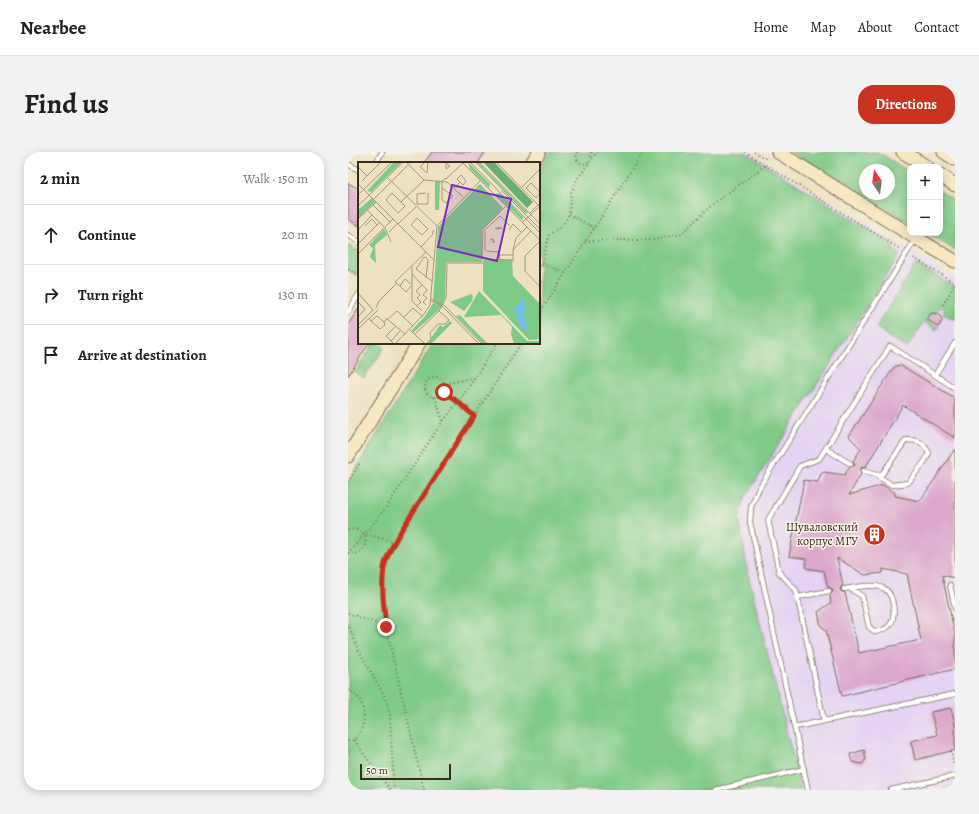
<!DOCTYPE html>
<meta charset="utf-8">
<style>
body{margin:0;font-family:Alegreya,serif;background:#f2f2f2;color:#202124}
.controls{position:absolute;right:12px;top:12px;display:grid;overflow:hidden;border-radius:8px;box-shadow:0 2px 10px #0003}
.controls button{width:36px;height:36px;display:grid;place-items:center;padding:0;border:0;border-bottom:1px solid #e0e0e0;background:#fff;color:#202124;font:20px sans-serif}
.compass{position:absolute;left:511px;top:12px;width:36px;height:36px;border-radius:50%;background:#fff;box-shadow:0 2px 10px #0003;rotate:347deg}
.scale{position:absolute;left:12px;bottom:10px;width:91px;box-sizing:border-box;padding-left:4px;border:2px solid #3b2a1e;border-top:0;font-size:11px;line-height:14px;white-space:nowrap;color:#3b2a1e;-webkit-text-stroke:3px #f7f3e8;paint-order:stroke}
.stop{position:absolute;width:12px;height:12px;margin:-9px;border:3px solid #c8321e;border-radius:50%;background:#fff}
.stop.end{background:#c8321e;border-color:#fff;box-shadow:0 1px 4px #0008}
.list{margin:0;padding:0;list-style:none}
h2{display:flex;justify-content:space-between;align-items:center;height:52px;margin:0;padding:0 16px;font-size:17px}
h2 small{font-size:13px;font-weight:400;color:#757577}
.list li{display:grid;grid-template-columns:26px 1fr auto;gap:12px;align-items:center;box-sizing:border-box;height:60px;padding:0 16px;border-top:1px solid #e0e0e0}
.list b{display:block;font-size:15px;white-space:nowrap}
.list em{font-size:13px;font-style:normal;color:#757577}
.icon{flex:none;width:22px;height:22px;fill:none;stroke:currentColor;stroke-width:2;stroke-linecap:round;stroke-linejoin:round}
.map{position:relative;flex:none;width:607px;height:638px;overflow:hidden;border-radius:16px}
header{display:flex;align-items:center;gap:24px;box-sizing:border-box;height:56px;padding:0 20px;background:#fff;border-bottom:1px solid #e0e0e0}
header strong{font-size:19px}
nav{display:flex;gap:22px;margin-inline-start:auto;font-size:14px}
.intro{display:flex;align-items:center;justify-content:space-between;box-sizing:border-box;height:96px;padding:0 24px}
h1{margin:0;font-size:28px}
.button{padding:10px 18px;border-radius:16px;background:#c8321e;color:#fff;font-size:14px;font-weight:700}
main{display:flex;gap:24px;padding:0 24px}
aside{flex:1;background:#fff;border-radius:16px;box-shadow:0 2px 10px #0003}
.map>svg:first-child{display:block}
</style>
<header>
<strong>Nearbee</strong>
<nav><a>Home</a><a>Map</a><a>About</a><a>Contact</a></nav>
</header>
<div class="intro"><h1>Find us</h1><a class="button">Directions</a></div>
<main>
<aside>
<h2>2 min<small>Walk · 150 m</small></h2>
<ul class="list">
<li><svg class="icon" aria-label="ahead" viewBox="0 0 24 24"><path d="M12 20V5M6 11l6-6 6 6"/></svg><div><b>Continue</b></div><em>20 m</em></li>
<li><svg class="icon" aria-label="right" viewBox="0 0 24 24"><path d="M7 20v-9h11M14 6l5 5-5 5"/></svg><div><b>Turn right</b></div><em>130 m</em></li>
<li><svg class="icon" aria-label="arrive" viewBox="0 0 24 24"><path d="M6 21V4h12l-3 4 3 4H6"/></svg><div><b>Arrive at destination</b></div></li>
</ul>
</aside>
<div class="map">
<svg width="607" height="638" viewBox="0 0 607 638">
<rect width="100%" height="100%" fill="#f7f3e8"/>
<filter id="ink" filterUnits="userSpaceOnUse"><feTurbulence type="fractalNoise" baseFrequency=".025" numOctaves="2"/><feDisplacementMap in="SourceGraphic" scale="8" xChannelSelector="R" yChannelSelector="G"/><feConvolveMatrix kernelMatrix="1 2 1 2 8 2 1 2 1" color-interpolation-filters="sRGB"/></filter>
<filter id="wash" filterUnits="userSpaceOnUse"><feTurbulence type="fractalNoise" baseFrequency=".012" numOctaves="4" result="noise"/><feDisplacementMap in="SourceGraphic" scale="16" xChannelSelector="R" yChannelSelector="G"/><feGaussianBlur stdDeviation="0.9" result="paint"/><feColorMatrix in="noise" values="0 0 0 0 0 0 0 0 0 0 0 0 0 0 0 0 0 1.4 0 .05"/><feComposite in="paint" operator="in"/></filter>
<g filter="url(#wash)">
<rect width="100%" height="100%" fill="#ede1c2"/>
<polygon fill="#e4d3f2" points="318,0 402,0 607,127 607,638 90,638"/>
<g fill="#80ca87" stroke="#5e7a52" fill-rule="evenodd">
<polygon points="202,0 397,0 546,93 544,97 552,102 397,346 391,366 400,422 453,638 0,638 0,330 85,191 191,191 191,18"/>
<path d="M442,0h88l32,20v51zM517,18h24v24h-24z"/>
<polygon points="592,39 607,49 607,98 578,81 592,81"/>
<polygon points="0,93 11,99 11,123 0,118"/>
<polygon points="568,112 579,118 607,135 607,168 595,161 597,158 592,154 587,162 583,161 579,167 591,175 588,178 576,170 559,196 538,183 528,175"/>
<polygon points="26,191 31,191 37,195 16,226 7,220"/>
</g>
<g id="blocks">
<g fill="#dba7cc" fill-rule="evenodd">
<polygon points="84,0 137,0 130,11 76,11"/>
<polygon points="0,31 11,37 11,74 0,67"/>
<polygon points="11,156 11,191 21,191 0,224 0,173"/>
<polygon points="583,161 592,162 594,169 590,175 579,167"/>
<path d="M552,213l55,33v40l-52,-33 -38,63 -3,-1 -2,3 1,4 -12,21 34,-10 12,8v3l25,5 35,-52v129l-13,-3 13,60v34l-113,27 -16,-66 -5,-4 -3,-14 13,-9 -1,-8 2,-2 1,-3 -2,-2 -3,-1 -4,-16 -18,-3v-9l-17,-3 15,-76 14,2 3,-8 3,-2 20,3 6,-8 4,-1 1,-2 -2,-3 8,-12 -12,-13 45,-69zM489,406l28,17 18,-2v-4l24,5 14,66 -62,13 -14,-60 -3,-1 -2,-2 1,-3 2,-2z"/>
<polygon points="603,556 607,573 607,598 567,608 563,589 589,583 583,560"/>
<polygon points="516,598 518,607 514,612 504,610 502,602"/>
</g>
</g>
</g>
<g filter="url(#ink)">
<use href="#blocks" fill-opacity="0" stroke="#796a57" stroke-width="1"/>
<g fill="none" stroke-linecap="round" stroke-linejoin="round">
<defs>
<g id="lane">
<polyline points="28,11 34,0"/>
<polyline points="0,12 11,18"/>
<polyline points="0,83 11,90"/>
<polyline points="0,160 11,142"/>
<polyline points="587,223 607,191"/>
<polyline points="478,297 503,312"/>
<path d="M515,319l13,4 6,-1 24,-34c13,0 16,1 23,13l-4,8 -17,22 -16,2 -16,-10"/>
<polyline points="602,433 607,456"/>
<path d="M496,437c12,-2 30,-6 41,0 9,6 12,29 4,37 -4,4 -9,5 -14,6l-6,-5 -7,-31 -13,-8"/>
<polyline points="450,445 481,439"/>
<polyline points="476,569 448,438 431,420 420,368 452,314 471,307 542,194 607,236"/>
<polyline points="447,575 607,542"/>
<polyline points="368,638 456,617"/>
<polyline points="460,638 402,370 403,355 411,336 567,88"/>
<polyline points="543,638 607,624"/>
</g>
<g id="secondary">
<polyline points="430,0 568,86 607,109"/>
<polyline points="555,0 579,15"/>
<polyline points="596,0 607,7"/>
<polyline points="184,11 191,0"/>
<polyline points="592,23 607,33"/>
<polyline points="0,304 71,191"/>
</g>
</defs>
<use href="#lane" stroke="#796a57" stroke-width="6"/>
<use href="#secondary" stroke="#796a57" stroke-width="15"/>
<g stroke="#796a57" stroke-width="2" stroke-dasharray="1 3" stroke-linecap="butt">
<path d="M229,0l-1,6c3,6 8,7 13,4"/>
<polyline points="243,0 243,7"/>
<polyline points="397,0 552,97"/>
<polyline points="406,0 420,8"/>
<polyline points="221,62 246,76"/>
<polyline points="237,89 270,88 306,88 333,82 366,51 418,13"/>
<polyline points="566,106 607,131 594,155"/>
<polyline points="194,112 217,120"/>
<polyline points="0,118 11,123"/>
<polyline points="191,118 194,112 201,83 215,73 221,62 223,40 230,26 249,0"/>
<polyline points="191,162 295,0"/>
<circle cx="87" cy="235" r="10"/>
<polyline points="97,232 127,225"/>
<polyline points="96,240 110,250 126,264"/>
<polyline points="87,245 95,270"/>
<polyline points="0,330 11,312"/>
<polyline points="0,378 6,377 10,378 16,382 47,390"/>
<path d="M0,401c12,4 21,-7 16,-19"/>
<polyline points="0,402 38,356 90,276 117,241 149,191"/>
<polyline points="0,461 38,475"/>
<polyline points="0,472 10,497 37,545 42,562 46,638"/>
<path d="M0,538c20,9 20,36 6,50l-6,1"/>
<polyline points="6,588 42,638"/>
<polyline points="603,599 606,615"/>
<polyline points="76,638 38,475 35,451 34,434 36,415 42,399 51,382 173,191"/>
</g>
<use href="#lane" stroke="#fff" stroke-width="4.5"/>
<use href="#secondary" stroke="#f7e8c3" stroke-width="13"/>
</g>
</g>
<g fill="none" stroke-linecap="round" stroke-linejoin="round" filter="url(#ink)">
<path stroke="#c8321e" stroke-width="5" d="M38,475c-2,-20 -5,-39 -2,-59 2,-12 9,-23 15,-34l75,-118 -16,-14 -14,-10"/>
</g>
<defs>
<symbol id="building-disc" viewBox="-11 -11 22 22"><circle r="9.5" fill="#c8321e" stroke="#f7f3e8"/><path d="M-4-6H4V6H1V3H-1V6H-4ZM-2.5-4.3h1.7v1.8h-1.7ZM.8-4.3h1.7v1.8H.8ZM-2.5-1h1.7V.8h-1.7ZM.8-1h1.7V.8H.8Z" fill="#fff"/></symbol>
</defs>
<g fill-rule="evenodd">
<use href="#building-disc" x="514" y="370" width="25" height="25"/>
</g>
<g text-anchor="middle" stroke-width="3" stroke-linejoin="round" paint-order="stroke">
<g font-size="12" fill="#3b2a1e" stroke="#f7f3e8" text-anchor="end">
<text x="510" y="379">Шуваловский<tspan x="510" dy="14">корпус МГУ</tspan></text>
</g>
</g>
<g transform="translate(10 10)">
<rect width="182" height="182" fill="#ede1c2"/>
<path d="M36,0h8l-31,30 -4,-1zM110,0l22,22 -1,4 -19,-19zM117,0h3l50,51h-3zM77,19h5l-1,29h-4zM122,22l23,24 -21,22v32h-36l-1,36 -4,10 -28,25 -1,-3 14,-15 7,-12 5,2 -5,-4 5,-74zM142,31l23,24v2l-1,1 -28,-26zM14,36l3,4 -17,17v-9zM26,67l3,6 -12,10 1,18 -6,-6 3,-9 -4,-3zM125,98h29l1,16 27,28v35l-11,1 -46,-49zM121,129l48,50h13v3h-26l-3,-10 1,-7 -11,-12 -37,2zM113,132l2,2 -1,5 -8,10 -14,-9zM102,153l10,11 18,18h-5l-27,-28zM92,159l2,2 -21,21h-4l13,-19 3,2z" fill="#80ca87"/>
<path d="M125,0h11l39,40 -6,6z" fill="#68ae74"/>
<path d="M165,136l3,2 -3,2 3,6 -2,6 5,18 -8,-6 -7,-17z" fill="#6fbfea"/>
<path fill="none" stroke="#a69880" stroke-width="1" d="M48,0l18,18 23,2 16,15M67,0l-5,5 7,6 1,-11M104,0l78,78M112,0l70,71M121,0l61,62M138,0l44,45M88,1l4,3 -4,3zM0,5l9,9M30,16l49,48M88,17l17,-16M4,19l19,-19M0,22l77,77M84,26l11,8 -7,7 -4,-3v-19l4,-3M96,26l6,-6 -3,-3 4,-4 5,6 -3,4 -3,-3M163,26l19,-19M143,28l39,39M182,30l-9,-9 -5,5 10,10 4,-5M34,31l13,13 -7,7 -12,-13zM68,31l-9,1v10h11v-11M0,33l34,-33M16,37l37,-37M43,40l23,-22M15,43l17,17M0,44l45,-44M147,45l-22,22 -1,30 31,1v2M9,48l18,18 6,14M171,52l11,-11M59,56l11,11 -6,6 -11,-10zM0,57l18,-17M164,61l18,-17M40,62l18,-17M7,64l7,-7 5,6M137,66h7l-6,1M0,68l14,-15M151,68l4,-6 9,9M31,70l9,-9M132,77h3l1,1v3l-3,-4M182,79l-15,15v15l15,16M0,82l22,-22M63,85l12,-13v-4M155,88l3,-12 11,-11M127,89v-21l4,-4 11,-10 10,10M128,89l13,1 1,7M0,92l35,-35M142,93h13M64,96l4,-1 2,3 -2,18M114,96v-2l10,-1M65,97l-7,10 17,13M155,98v-10l18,-19M54,104v35l10,10M54,112l15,16 -4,5 4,3 -4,4 3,3M42,124l-5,-4 31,-30M53,124l-5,6 -6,-6 5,-7 6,5M0,131l15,17 -15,15M73,137l13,6 38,39M73,139l11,5 37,38M0,140l7,7 -7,8M58,144l5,-4 -4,-4 3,-3 -4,-4 6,-6M18,146l3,-7 18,-18M81,149l7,-13 1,-35h36M46,155l9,-9 9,8M11,156l2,3 6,-5 7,6 3,-3M28,156l19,16M30,157l9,-8 16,15M13,159l9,8 5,-4 -1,-3M0,167l20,-19M52,168l2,2 12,11 2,1 5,-5 -1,-6 8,-9h7l4,-4 -10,-9 -24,23M33,179l9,-10M36,182l-8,-8 10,-10M37,182l29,-30 6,-9 7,-79 43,-45"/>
<path fill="#7b2cbf" fill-opacity="0.15" stroke="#7b2cbf" stroke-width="2" d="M94,23l59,14 -14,62 -59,-14z"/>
<rect width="182" height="182" fill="none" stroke="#3b2a1e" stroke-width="2"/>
</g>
</svg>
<div class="controls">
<button>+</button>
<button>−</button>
</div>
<svg class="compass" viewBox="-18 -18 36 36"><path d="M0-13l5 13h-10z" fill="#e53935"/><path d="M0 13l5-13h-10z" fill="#757577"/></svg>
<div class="scale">50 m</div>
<div class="stop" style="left:96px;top:240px"></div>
<div class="stop end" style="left:38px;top:475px"></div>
</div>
</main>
